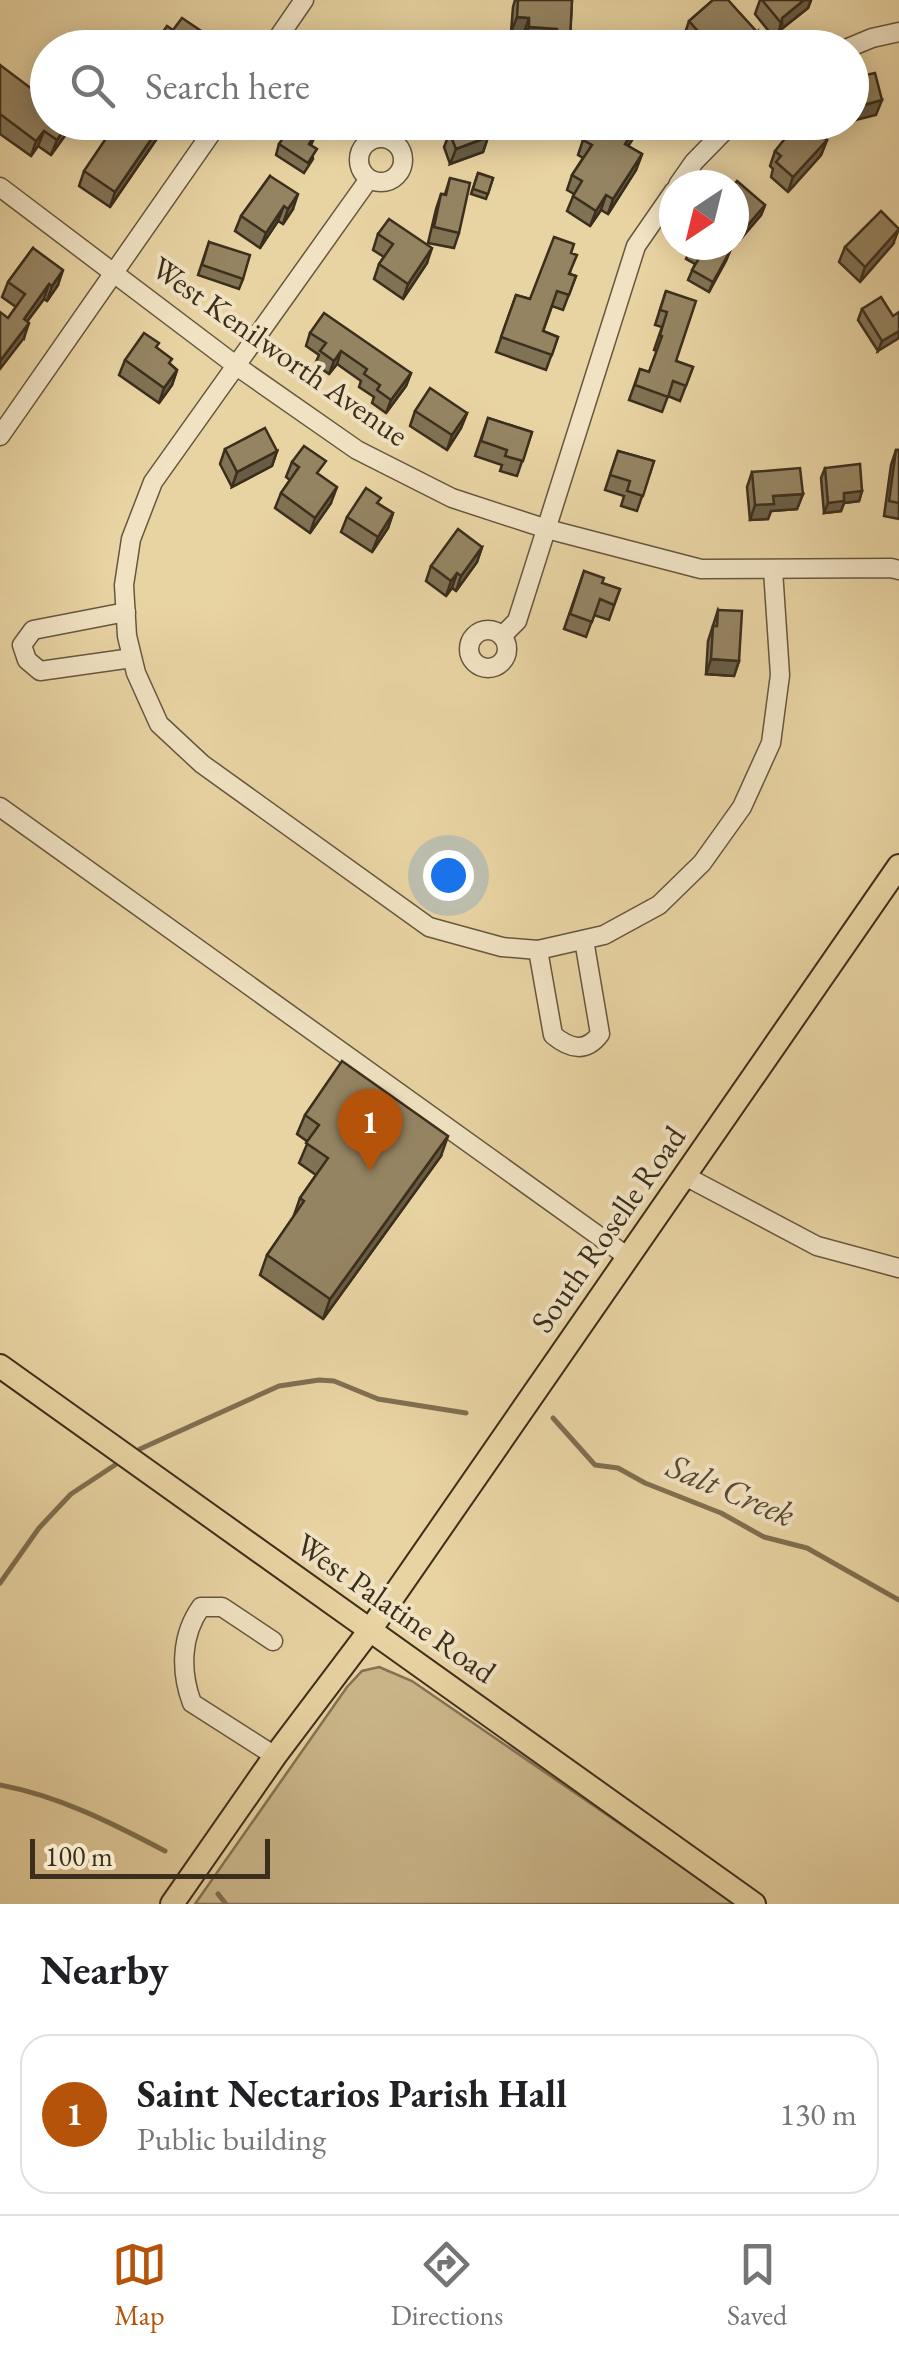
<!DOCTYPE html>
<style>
body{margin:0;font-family:"EB Garamond",serif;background:#f6f6f6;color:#202124}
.compass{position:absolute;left:659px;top:170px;width:90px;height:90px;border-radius:50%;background:#fff;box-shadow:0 5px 25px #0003;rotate:215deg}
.scale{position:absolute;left:30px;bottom:25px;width:240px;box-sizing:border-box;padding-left:10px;border:5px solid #3b2e1c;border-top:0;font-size:28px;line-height:35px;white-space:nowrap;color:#3b2e1c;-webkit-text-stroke:8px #f0e2c3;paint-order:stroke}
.you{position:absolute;left:448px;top:875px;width:35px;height:35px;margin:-25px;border:8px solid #fff;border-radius:50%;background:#1a73e8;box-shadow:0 0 0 15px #1a73e833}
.badge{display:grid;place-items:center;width:65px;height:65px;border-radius:50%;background:#b45309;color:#fff;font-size:32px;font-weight:700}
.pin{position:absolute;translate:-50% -82px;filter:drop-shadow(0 2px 5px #0008)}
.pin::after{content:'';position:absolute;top:52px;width:35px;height:30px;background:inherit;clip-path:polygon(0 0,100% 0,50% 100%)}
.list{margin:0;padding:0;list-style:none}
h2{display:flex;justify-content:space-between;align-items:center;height:130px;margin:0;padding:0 40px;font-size:42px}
h2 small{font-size:32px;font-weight:400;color:#757577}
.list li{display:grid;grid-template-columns:65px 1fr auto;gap:30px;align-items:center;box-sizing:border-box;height:160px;margin:0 20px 20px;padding:0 20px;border:2px solid #e0e0e0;border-radius:30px}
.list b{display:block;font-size:38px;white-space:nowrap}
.list p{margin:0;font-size:32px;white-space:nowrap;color:#757577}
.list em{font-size:32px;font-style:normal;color:#757577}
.icon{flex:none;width:55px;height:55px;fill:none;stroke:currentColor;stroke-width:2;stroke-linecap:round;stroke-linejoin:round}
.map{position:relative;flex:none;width:899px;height:1904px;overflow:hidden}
.search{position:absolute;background:#fff;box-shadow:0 5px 25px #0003;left:30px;right:30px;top:30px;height:110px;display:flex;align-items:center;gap:25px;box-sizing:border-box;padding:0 35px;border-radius:55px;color:#757577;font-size:38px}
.sheet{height:310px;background:#fff}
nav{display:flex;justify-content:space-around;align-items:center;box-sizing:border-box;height:140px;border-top:2px solid #e0e0e0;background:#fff;font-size:28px;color:#757577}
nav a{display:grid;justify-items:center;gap:5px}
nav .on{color:#b45309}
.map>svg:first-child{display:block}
</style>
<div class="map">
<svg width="899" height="1904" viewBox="0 0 899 1904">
<rect width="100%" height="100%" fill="#e8d3a2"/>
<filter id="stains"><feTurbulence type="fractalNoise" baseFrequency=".002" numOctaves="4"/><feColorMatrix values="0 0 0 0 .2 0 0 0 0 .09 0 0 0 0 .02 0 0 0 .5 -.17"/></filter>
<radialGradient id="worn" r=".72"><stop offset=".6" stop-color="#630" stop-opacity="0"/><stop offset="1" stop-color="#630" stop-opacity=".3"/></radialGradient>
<polygon fill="#cbb78b" stroke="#837254" stroke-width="2.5" points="379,1667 412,1681 737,1904 195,1904 347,1687 362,1671"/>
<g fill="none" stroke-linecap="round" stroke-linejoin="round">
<g stroke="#7f6f51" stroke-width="5">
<polyline points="553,1418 595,1465 618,1468 645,1483 721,1513 764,1537 807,1548 899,1600"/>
<polyline points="140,1449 279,1386 319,1380 334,1381 378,1399 466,1413"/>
<polyline points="0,1583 39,1528 71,1494 115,1465"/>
<path d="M0,1785c59,11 112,38 165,66"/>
<polyline points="218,1894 226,1904"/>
</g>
<defs>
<g id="minor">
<polyline points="271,48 304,0"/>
<polyline points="848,48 872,38 899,32"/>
<circle cx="381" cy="160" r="22"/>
<polyline points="369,179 153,482 131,539 124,585 127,636 136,673 159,724 202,764 429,927 502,947 538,950 604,935 659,905 702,863 742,807 771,743 780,675 773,570"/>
<polyline points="678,185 694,162 733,122"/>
<polyline points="0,187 238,367 357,450 452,498 547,529 701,569 891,568 899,570"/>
<polyline points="0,436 219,122"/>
<polyline points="126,612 33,630 22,645 27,660 40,671 132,658"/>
<circle cx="488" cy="649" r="19"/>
<polyline points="502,636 517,621 636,246 674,191"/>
<polyline points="0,807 628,1257"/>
<path d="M538,950l15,85c17,14 33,18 47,-1l-16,-94"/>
<polyline points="685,1176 817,1246 899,1268"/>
<path d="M273,1641l-51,-34h-21c-20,28 -21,64 -9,96l83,53"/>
</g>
<g id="major">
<polyline points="0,1366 754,1904"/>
<polyline points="172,1904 275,1756 370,1630 899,866"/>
</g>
</defs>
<use href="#minor" stroke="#66573e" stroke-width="21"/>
<use href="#major" stroke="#3b2e1c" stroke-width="26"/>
<use href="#minor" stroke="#f0e2c3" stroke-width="18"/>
<use href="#major" stroke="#e8d3a2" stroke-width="22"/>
</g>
<g fill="#807254" stroke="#3b2e1c" stroke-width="2.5">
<polygon points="515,0 572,0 570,39 566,48 552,48 552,44 523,42 524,33 511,32 513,7"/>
<polygon points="713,0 752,48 694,48 684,36 689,21"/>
<polygon points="760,0 811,0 808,8 779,31 776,40 755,14"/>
<polygon points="0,65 66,134 51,155 38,146 31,156 0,134"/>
<polygon points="163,122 158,137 110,207 79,186 84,171"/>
<polygon points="444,122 483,122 488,137 483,152 450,164 444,147 448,137 443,125"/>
<polygon points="824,125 821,135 827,140 821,155 788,192 771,177 773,169 770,166 775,151"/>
<polygon points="319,128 311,145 313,159 304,173 276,155 279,144"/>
<polygon points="583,140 632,140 628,146 642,154 636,170 608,214 601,210 590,226 567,211 574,194 567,190 572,175 583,158 578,155"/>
<polygon points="478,173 493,178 486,199 471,194"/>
<polygon points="270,176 293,209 283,224 278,221 260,248 235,231 241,216"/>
<polygon points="450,178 459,233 454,248 428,243 436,209 441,194 445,194"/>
<polygon points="734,185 765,205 761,215 738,242 734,239"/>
<polygon points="378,234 427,263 403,299 374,279 379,264 384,257 373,250"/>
<polygon points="209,242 243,279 239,289 198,275"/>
<polygon points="893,244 860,282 839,262 845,247"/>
<polygon points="692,245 730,251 709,292 688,280 695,264 686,259"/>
<polygon points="33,248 58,285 47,301 44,299 27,321 24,338 8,318 16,307 2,297 8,282"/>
<polygon points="571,253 570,274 576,276 563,310 552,306 543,331 558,337 546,370 496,352 516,295 530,299"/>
<polygon points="666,291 676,361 693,367 680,401 668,396 662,412 629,400 640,369 649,372 657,351 654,350 662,327 655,325"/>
<polygon points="862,309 893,316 878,351 858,320"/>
<polygon points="310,333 411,373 406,386 386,413 372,403 374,397 359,387 361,381 337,364 329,374 315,364 319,355 306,346"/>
<polygon points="157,348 170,364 177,370 172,385 159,403 119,375 125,360"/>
<polygon points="415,411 467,413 461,428 447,450 410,426"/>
<polygon points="488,418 532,432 517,476 500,471 502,465 475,456"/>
<polygon points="225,449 277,451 272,466 232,487 220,464"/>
<polygon points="896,450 899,450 899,519 884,516 891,465"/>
<polygon points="618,451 654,461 637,511 621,506 624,496 605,490"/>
<polygon points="292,462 320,476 331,503 310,533 275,508 281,493 290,480 286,477"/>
<polygon points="825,468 862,491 859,501 844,503 841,511 824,513 821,478"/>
<polygon points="752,472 803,494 797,509 771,511 768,519 750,520 747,487"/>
<polygon points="379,504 393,513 388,528 372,552 341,532 347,517"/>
<polygon points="482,547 477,562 456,591 452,588 446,596 426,581 431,566"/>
<polygon points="584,571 602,583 620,589 609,620 594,615 586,637 564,629"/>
<polygon points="718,610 739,661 734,676 706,674 708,641"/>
<polygon points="305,1115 441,1156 323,1319 260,1275 267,1255 293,1218 300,1198 316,1175 299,1163 308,1142 297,1134"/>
</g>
<g fill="#685c45" stroke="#3b2e1c" stroke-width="2.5">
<polygon points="804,0 811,0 808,8 779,31 782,18"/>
<polygon points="517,17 529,18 524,33 511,32"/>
<polygon points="529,27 557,29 552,44 523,42"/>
<polygon points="757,32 752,48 741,48 742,46"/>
<polygon points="730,34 725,48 714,48"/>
<polygon points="557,38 570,39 566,48 554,48"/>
<polygon points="882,100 876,115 852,121 852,108"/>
<polygon points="69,122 70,122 66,134 51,155 57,140"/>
<polygon points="163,122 158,137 110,207 115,192"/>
<polygon points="638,125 632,140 620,159 625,144"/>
<polygon points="44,131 38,146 31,156 36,141"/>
<polygon points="488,137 483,152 450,164 456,149"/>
<polygon points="827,140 821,155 788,192 793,177"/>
<polygon points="642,154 636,170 608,214 613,199"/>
<polygon points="298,194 293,209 283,224 288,209"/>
<polygon points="606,195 601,210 590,226 596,211"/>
<polygon points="765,205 761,215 738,242 742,232"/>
<polygon points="284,206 278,221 260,248 266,233"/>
<polygon points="899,229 893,244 860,282 865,267"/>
<polygon points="432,248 427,263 403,299 408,284"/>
<polygon points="730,251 726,261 709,292 713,282"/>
<polygon points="63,270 58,285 47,301 52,286"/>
<polygon points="49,284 44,299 18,334 24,319"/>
<polygon points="29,323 24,338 0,369 0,361"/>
<polygon points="899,331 899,338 878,351 882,341"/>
<polygon points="341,351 337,364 329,374 334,361"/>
<polygon points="177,370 172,385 159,403 164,388"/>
<polygon points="411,373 406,386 386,413 391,400"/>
<polygon points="467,413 461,428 447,450 452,435"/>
<polygon points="277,451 272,466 232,487 237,472"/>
<polygon points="337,487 331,503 310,533 315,518"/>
<polygon points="862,491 859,501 844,503 841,511 824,513 828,503 844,493"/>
<polygon points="803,494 797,509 771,511 768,519 750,520 755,505 773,496"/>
<polygon points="393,513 388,528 372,552 378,537"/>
<polygon points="482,547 477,562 456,591 461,576"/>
<polygon points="457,573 452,588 446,596 451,581"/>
<polygon points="711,659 739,661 734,676 706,674"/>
<polygon points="448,1136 441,1156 323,1319 330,1299"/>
</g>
<g fill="#958462" stroke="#3b2e1c" stroke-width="2.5">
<polygon points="518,0 572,0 570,39 557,38 557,29 529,27 529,18 517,17"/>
<polygon points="713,0 728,0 757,32 742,46 730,34 713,48 689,21"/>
<polygon points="762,0 804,0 782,18 782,24"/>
<polygon points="182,18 216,41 212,48 157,48 154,45 167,26 173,30"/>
<polygon points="0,65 48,101 48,122 69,122 57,140 44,131 36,141 0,114"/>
<polygon points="875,73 882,100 852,108 852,78"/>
<polygon points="117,122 163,122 115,192 84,171"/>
<polygon points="294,122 310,122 319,128 309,144 317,149 308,163 279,144"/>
<polygon points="453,122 483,122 488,137 456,149 449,132 456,130"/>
<polygon points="595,122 634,122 638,125 625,144 642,154 613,199 606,195 596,211 573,196 582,181 572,175 592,145 583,140"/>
<polygon points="798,122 821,122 824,125 818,132 827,140 793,177 776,162 781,156 775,151"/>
<polygon points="478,173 493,178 488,194 473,189"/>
<polygon points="270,176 298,194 288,209 284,206 266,233 241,216"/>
<polygon points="450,178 470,183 459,233 434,227 441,194 446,195"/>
<polygon points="737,181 765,205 742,232 734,225 734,185"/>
<polygon points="881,211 899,229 865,267 845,247"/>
<polygon points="389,219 432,248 408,284 379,264 393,244 378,234"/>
<polygon points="554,237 574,244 571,253 577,255 569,274 576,276 569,295 557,291 543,331 558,337 552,355 501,337 516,295 530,299"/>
<polygon points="209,242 250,255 243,279 202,265"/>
<polygon points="692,245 719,245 730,251 713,282 692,270 701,255 690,249"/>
<polygon points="33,248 63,270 52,286 49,284 24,319 29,323 0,361 0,312 8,318 25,294 8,282"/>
<polygon points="666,291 696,301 676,361 693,367 686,386 673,381 668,397 635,385 640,369 649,372 662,336 660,335 667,312 660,310"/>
<polygon points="881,297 893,316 899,312 899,331 882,341 862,309"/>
<polygon points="324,313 411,373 391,400 377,390 380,385 364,374 367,369 341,351 334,361 320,351 326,343 310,333"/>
<polygon points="144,333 159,343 156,347 172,359 169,363 177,370 164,388 125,360"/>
<polygon points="430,388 467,413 452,435 415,411"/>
<polygon points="488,418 532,432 523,461 505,456 507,450 481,441"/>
<polygon points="265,428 277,451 237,472 225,449"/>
<polygon points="304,446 326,461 317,473 337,487 315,518 281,493 299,467 292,462"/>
<polygon points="896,450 899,450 899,503 889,501"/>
<polygon points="618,451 654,461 643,496 627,491 630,481 610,475"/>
<polygon points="860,464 862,491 844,493 844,501 828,503 825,468"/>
<polygon points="800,468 803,494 773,496 774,504 755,505 752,472"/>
<polygon points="366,488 381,498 377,503 393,513 378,537 347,517"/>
<polygon points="458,529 482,547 461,576 457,573 451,581 431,566"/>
<polygon points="584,571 604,578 602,583 620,589 614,605 600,599 592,622 570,614"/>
<polygon points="718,610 742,611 739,661 711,659 713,626 717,626"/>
<polygon points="342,1061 448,1136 330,1299 267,1255 304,1201 300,1198 328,1158 306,1143 319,1125 305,1115"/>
</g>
<g text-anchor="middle" stroke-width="8" stroke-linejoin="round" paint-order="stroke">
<g font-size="32" fill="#3b2e1c" stroke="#f0e2c3">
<text transform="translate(280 351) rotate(35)" y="11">West Kenilworth Avenue</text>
<text transform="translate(608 1229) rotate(-55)" y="11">South Roselle Road</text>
<text transform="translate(396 1608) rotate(35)" y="11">West Palatine Road</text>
</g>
<g font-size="35" font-style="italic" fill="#584932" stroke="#f0e2c3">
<text transform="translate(731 1490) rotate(23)" y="12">Salt Creek</text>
</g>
</g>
<rect width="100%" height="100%" filter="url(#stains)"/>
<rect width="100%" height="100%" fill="url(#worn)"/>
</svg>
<svg class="compass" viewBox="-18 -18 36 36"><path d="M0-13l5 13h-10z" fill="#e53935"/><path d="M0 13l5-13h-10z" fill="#757577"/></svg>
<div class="scale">100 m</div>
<div class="you"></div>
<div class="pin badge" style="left:370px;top:1171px">1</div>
<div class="search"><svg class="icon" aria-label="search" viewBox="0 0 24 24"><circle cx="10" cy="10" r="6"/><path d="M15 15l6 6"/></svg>Search here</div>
</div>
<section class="sheet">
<h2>Nearby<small></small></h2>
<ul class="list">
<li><span class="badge">1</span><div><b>Saint Nectarios Parish Hall</b><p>Public building</p></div><em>130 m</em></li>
</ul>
</section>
<nav>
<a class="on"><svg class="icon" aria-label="map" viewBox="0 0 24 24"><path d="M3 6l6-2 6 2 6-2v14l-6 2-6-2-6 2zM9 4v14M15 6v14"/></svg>Map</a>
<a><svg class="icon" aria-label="directions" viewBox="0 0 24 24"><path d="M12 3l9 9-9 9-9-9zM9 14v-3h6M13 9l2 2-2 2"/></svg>Directions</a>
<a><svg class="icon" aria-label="saved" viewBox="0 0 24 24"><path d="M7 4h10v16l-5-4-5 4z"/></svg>Saved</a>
</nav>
